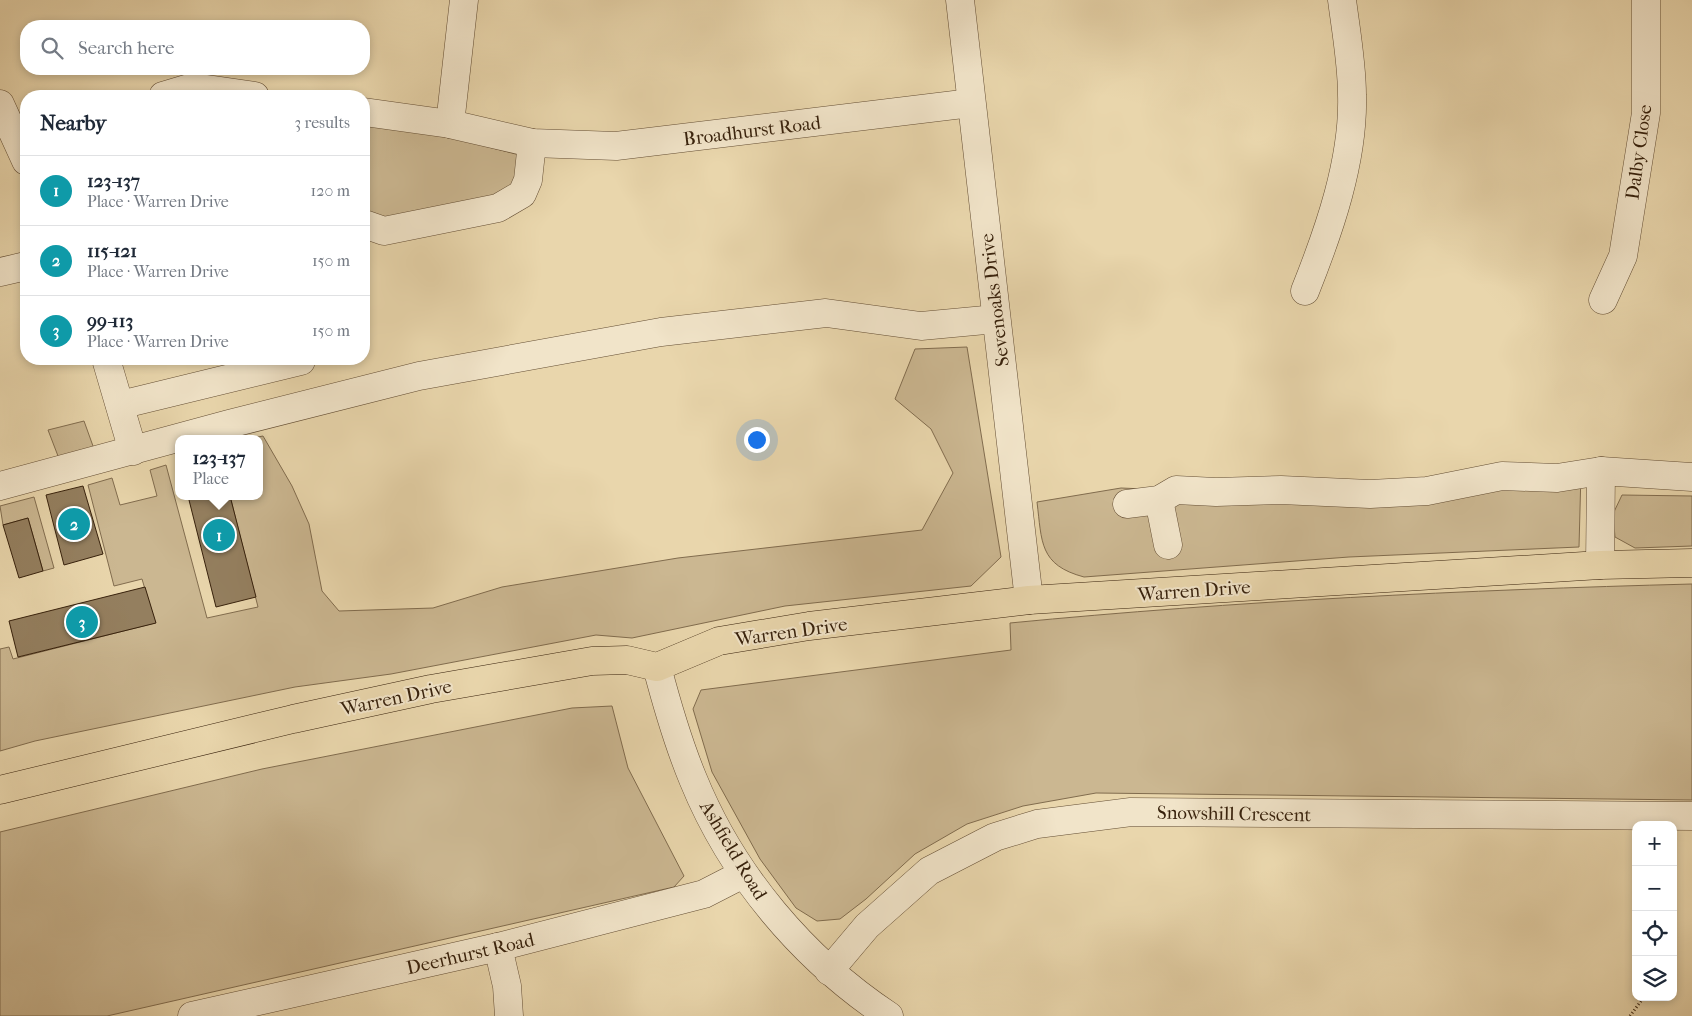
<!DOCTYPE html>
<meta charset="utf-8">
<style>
body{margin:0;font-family:"IM FELL French Canon",serif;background:#f6f6f7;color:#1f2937}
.controls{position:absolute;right:15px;bottom:15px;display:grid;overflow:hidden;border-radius:10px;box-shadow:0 2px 8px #0003}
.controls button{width:45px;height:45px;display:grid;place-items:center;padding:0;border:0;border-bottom:1px solid #e0e1e3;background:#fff;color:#1f2937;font:25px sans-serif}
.you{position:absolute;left:756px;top:439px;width:18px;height:18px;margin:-12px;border:4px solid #fff;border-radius:50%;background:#1a73e8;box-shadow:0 0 0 8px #1a73e833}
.badge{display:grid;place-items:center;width:32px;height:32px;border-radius:50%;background:#0f766e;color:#fff;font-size:16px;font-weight:700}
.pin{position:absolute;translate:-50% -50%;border:2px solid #fff;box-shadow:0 1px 5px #0006}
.popup{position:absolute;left:175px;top:435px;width:88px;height:65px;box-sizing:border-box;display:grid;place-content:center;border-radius:10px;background:#fff;filter:drop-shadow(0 1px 4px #0005);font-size:16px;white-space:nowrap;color:#747a83}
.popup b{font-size:19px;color:#1f2937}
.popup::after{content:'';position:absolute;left:50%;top:100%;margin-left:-10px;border:10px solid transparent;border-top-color:#fff}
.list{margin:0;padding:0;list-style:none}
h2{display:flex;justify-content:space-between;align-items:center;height:65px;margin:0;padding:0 20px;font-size:21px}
h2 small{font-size:16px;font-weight:400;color:#747a83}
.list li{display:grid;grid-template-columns:32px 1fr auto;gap:15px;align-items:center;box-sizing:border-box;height:70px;padding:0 20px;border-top:1px solid #e0e1e3}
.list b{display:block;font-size:19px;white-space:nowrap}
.list p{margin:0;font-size:16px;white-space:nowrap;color:#747a83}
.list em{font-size:16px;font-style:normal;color:#747a83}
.icon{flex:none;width:28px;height:28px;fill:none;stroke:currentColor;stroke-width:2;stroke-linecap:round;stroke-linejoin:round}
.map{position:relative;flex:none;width:1692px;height:1016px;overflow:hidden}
.search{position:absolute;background:#fff;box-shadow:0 2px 8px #0003;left:20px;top:20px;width:350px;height:55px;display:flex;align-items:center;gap:12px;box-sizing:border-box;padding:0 18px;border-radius:20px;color:#747a83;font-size:19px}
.panel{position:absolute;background:#fff;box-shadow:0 2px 8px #0003;left:20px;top:90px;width:350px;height:275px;border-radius:20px}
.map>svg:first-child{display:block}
</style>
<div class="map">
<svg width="1692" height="1016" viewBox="0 0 1692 1016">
<rect width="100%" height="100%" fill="#e9d6ac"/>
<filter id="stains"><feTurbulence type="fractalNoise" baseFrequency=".004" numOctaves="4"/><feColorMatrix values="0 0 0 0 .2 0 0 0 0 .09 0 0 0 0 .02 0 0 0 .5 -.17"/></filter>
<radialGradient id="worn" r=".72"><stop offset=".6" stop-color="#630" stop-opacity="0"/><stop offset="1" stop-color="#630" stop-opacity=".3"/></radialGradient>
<g fill="#cbb791" stroke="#816c4e">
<polygon points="364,124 458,139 531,158 522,194 364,224"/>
<polygon points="967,347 1001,557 971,586 785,606 632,638 596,635 391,674 295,687 35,741 0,751 0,649 9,647 13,659 155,623 142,579 114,586 88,485 112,478 120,505 157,496 150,470 166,465 207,618 258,607 230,496 259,496 259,439 248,439 263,436 292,486 309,524 322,591 339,611 433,608 502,587 678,558 922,530 953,473 931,429 895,399 915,349"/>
<polygon points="84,421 98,460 63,469 48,430"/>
<path d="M1581,472l-2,75 -230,10 -265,20c-45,-12 -42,-35 -47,-75l84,-14 95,4z"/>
<polygon points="1622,495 1692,496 1692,546 1635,548 1615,537 1613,514"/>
<polygon points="34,497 54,568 43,571 28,518 3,525 0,506"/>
<path d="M1692,584v216l-596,-7 -73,13 -56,18 -52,30 -49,45 -26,20 -23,2 -21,-13 -36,-49 -48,-87 -19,-63 8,-19 310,-40 -1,-27c226,-22 454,-33 682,-39z"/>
<polygon points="612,706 628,768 684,876 674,887 107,1016 0,1016 0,832 262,769 572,708"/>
</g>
<g fill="#947f5f" stroke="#37210c">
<polygon points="83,486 103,554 64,565 46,495"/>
<polygon points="188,496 230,496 256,597 216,607"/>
<polygon points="28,518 43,571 19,578 3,525"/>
<polygon points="145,587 156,623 18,657 9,621"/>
</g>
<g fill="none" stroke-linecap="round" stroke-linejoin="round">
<defs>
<g id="minor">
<polyline points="960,0 1029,600"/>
<polyline points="163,96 193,87 255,96"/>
<polyline points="0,104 26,161"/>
<polyline points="364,112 450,124 532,143 616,146 971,103"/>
<polyline points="450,124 464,0"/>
<polyline points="364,224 384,231 498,208 522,194 528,180 532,143"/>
<polyline points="0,272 26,266"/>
<path d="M1305,291c24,-60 49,-131 47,-196 0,-31 -6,-64 -10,-95"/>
<polyline points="1603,300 1623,256 1646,113 1646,0"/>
<polyline points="106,359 133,451"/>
<polyline points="120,405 301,361 300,359"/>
<polyline points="0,486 229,424 419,376 661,332 826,313 921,326 996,319"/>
<polyline points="1159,500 1168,545"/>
<polyline points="1127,504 1159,500 1176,490 1216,492 1281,490 1370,494 1427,491 1502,476 1557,478 1601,471 1692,477"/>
<polyline points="1600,565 1601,471"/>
<path d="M657,667c10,38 21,76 36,112 39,96 110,180 196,237"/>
<polyline points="498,947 507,986 509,1016"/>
<polyline points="829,971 867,926 929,871 995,837 1037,824 1131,812 1692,816"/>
<polyline points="192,1016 498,947 704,894 743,874"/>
</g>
<polyline id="major" points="0,790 293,719 431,689 592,661 627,660 657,667 719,641 809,626 1029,600 1600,565 1692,563"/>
</defs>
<use href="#minor" stroke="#644e34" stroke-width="29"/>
<use href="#major" stroke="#37210c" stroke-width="29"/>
<polyline stroke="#37210c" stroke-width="3" stroke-dasharray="1 2.5" stroke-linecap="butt" points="1630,1016 1644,997"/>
<use href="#minor" stroke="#f1e4c9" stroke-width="28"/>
<use href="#major" stroke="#e9d6ac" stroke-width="28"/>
</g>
<g text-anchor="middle" stroke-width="4" stroke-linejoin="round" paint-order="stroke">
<g font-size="19" fill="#37210c" stroke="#f1e4c9">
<text transform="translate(752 130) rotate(-7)" y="7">Broadhurst Road</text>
<text transform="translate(1638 152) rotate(-82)" y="7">Dalby Close</text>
<text transform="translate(994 300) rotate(-97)" y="7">Sevenoaks Drive</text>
<text transform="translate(1194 590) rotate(-4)" y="7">Warren Drive</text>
<text transform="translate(791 631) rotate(-8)" y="7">Warren Drive</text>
<text transform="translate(396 697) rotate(-12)" y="7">Warren Drive</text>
<text transform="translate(1234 813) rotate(1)" y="7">Snowshill Crescent</text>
<text transform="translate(734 850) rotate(59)" y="7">Ashfield Road</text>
<text transform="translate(470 953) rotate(-13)" y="7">Deerhurst Road</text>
</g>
</g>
<rect width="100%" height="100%" filter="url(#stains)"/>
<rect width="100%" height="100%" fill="url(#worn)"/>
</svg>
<div class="controls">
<button>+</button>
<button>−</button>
<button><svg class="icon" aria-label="locate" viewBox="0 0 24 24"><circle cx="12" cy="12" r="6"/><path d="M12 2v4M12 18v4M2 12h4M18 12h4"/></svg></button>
<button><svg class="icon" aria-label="layers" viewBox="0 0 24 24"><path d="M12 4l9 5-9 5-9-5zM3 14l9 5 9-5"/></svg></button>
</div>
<div class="you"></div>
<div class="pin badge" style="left:219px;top:535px;background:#0f9aa8">1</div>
<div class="popup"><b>123-137</b>Place</div>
<div class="pin badge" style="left:74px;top:524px;background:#0f9aa8">2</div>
<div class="pin badge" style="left:82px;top:622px;background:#0f9aa8">3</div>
<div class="search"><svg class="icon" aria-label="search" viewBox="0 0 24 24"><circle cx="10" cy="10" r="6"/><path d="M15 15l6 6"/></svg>Search here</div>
<section class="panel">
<h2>Nearby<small>3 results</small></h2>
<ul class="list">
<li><span class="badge" style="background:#0f9aa8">1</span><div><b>123-137</b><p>Place · Warren Drive</p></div><em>120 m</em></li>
<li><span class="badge" style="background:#0f9aa8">2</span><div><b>115-121</b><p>Place · Warren Drive</p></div><em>150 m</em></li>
<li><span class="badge" style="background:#0f9aa8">3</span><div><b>99-113</b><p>Place · Warren Drive</p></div><em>150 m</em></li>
</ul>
</section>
</div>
